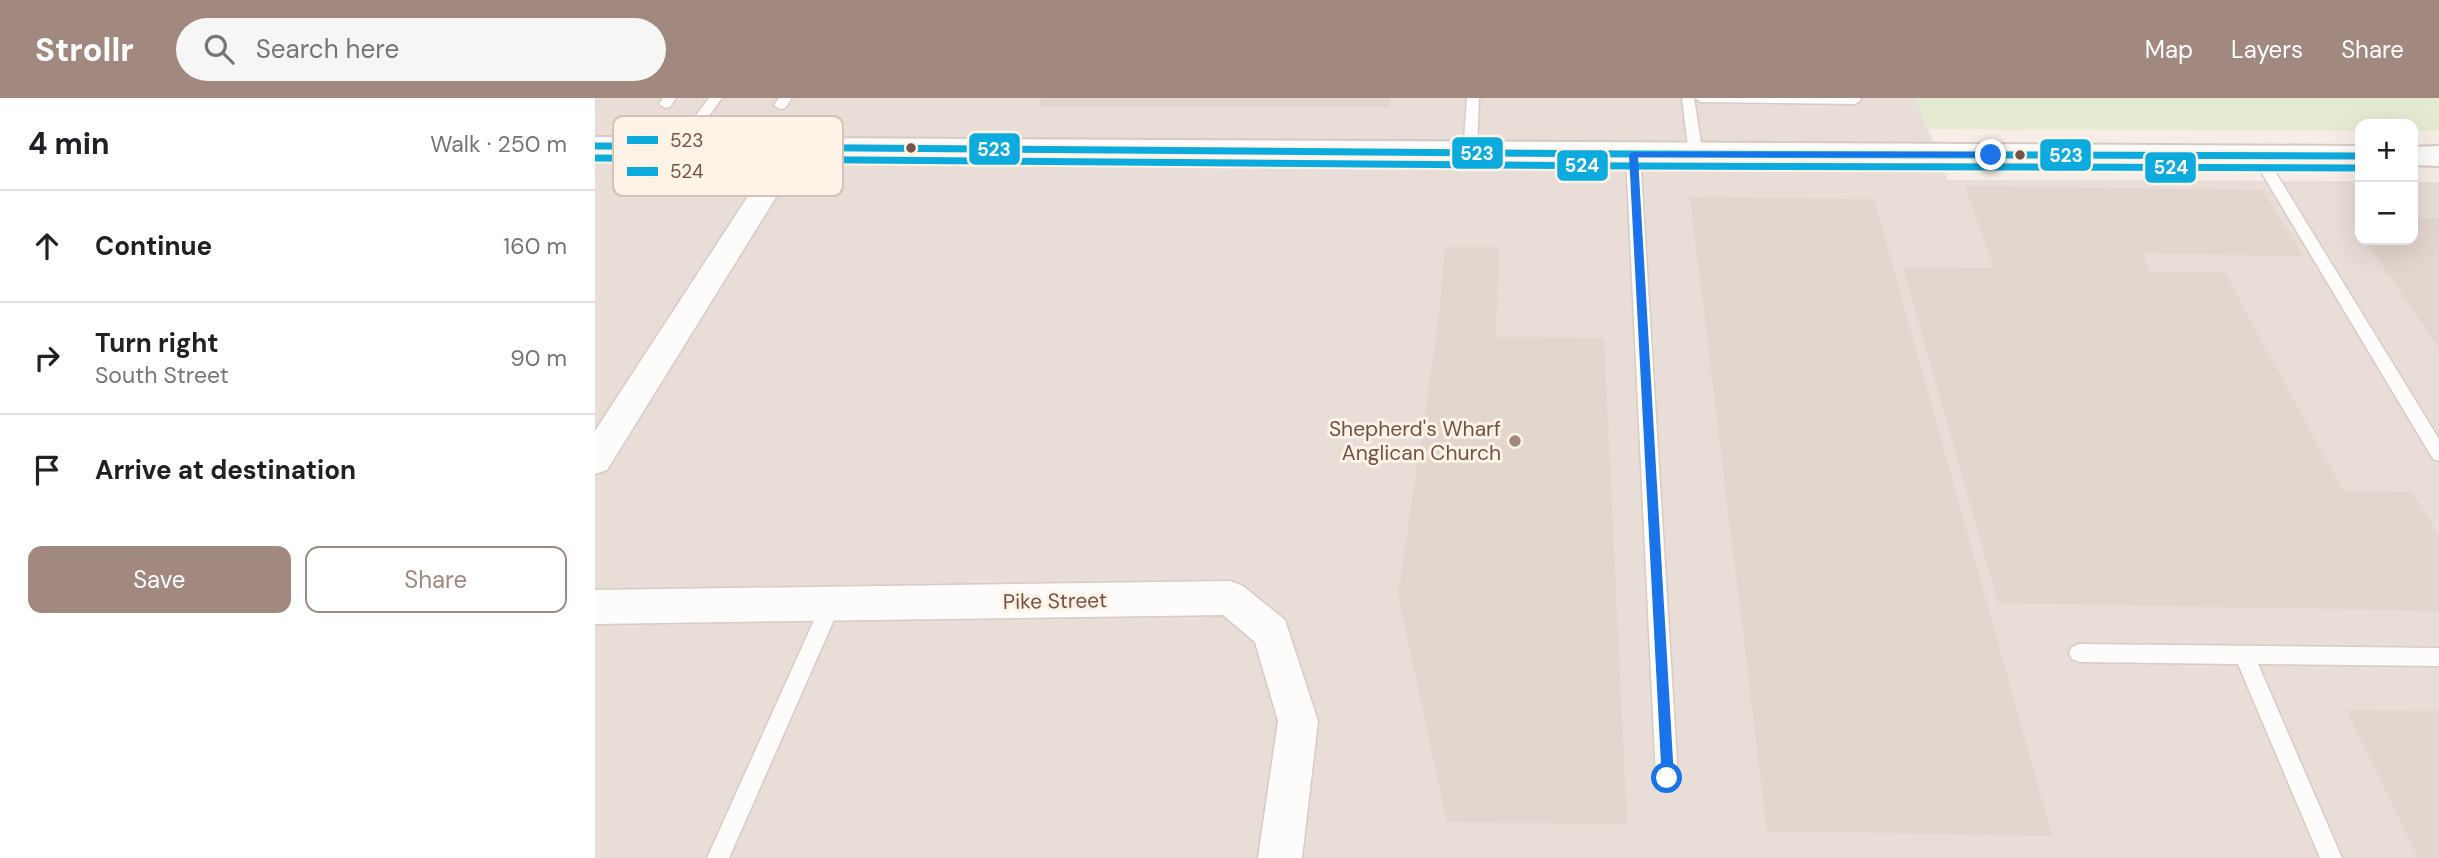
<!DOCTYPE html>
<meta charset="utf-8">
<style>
body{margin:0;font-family:"DM Sans",sans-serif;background:#f6f6f6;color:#202124}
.controls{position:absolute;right:21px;top:21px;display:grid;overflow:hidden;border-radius:14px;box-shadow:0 7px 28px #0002}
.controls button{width:63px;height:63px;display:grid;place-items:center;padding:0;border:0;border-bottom:2px solid #e0e0e0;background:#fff;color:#202124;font:35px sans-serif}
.stop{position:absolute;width:21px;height:21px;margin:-16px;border:5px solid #1a73e8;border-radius:50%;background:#fff}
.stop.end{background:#1a73e8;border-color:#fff;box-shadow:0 2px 7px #0008}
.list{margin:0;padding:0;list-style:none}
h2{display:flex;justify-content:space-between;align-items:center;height:91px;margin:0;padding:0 28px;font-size:30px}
h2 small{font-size:23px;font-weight:400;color:#757577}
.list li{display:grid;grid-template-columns:46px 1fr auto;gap:21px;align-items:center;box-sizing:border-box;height:112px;padding:0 28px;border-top:2px solid #e0e0e0}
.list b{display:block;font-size:26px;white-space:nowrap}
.list p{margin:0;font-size:23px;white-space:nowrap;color:#757577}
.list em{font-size:23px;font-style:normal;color:#757577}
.actions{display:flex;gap:14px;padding:21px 28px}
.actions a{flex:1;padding:16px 0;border:2px solid #a1897f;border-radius:14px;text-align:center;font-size:24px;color:#a1897f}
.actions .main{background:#a1897f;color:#fff}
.icon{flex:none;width:38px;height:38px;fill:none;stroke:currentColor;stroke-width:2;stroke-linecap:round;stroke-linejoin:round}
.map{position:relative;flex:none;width:1844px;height:760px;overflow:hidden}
header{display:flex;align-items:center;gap:42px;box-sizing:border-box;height:98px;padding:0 35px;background:#a1897f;color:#fff}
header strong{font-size:33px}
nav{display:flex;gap:38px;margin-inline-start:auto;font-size:24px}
.search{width:490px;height:63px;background:#f6f6f6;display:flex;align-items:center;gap:18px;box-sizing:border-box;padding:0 24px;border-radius:38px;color:#757577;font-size:26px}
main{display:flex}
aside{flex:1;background:#fff}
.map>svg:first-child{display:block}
</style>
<header>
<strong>Strollr</strong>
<div class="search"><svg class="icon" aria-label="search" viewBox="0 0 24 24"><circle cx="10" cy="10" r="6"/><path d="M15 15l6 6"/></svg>Search here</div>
<nav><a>Map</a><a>Layers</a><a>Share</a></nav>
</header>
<main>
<aside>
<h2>4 min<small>Walk · 250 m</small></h2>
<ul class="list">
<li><svg class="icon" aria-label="ahead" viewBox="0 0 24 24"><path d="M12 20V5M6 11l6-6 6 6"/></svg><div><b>Continue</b></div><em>160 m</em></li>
<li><svg class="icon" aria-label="right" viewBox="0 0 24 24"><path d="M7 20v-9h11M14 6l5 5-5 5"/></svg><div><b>Turn right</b><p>South Street</p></div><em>90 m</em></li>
<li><svg class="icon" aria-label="arrive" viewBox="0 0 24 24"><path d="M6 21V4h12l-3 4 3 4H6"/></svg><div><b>Arrive at destination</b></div></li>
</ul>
<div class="actions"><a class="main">Save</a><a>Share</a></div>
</aside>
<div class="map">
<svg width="1844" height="760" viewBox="0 0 1844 760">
<rect width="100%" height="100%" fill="#f6eee6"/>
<polygon fill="#e8ded7" points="0,0 1321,0 1352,82 1765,83 1765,142 1818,142 1818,84 1844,84 1844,760 0,760"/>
<polygon fill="#e4ebd1" points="1321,0 1844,0 1844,33 1818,33 1818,26 1765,26 1765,33 1332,31"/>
<g fill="#e2d6ce">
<polygon points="447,0 795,0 794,9 443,9"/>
<polygon points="1370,88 1667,92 1708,158 1547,155 1556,174 1630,175 1748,393 1818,394 1844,439 1844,513 1403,505 1308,169 1399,170"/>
<polygon points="1095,99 1279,101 1457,738 1172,733"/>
<polygon points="1818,120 1844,120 1844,250 1770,142 1818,142"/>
<polygon points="850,149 904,149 901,239 1009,240 1032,726 852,724 803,497 843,226"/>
<polygon points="1752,612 1844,613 1844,760 1823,760"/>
</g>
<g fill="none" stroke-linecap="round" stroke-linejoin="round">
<defs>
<g id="lane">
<polygon points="68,0 81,0 75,9 70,10 64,6"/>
<polygon points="114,0 127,0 89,52 79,52 79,46"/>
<polygon points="184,0 197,0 190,10 185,11 179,7"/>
<polygon points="872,0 884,0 882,55 875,59 868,55"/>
<polygon points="1087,0 1099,0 1108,57 1106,60 1101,61 1094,57"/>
<polygon points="1100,0 1265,0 1266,2 1260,6 1106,4"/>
<polygon points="1038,52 1045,56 1083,680 1079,687 1072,690 1065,687 1061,680 1031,56"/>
<polygon points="1663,53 1670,57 1844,341 1844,363 1838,361 1656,57"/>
<polygon points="236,498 243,500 246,506 134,760 112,760 229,500"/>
<polygon points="1484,546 1844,550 1844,568 1663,566 1747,760 1725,760 1643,566 1484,564 1477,561 1474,555 1477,549"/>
</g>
<g id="street">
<polygon points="199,40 209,43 212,49 12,372 0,376 0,333 189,43"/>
<polygon points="635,483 648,488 690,522 723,623 707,760 663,760 683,623 660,544 628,517 0,526 0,492"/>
</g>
<g id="secondary">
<polygon points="0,39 1765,48 1765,67 1038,65 0,57"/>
<polygon points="1844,48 1844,68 1818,67 1818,49"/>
</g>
</defs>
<use href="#lane" stroke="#d7cbc4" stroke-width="3"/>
<use href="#street" stroke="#d7cbc4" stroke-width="3"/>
<use href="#secondary" stroke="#d6cac3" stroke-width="4"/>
<use href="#lane" fill="#fefcfb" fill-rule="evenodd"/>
<use href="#street" fill="#fefcfb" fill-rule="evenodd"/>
<use href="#secondary" fill="#fefcfb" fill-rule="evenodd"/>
<defs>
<polyline id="bus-1" points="0,48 1038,56 1765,58"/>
<polyline id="bus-2" points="0,60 1038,68 1765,70"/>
</defs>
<use href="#bus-1" stroke="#fff2e6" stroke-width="11"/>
<use href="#bus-2" stroke="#fff2e6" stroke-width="11"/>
<use href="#bus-1" stroke="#0cabde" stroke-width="7"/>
<use href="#bus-2" stroke="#0cabde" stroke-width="7"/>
</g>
<polygon fill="#1a73e8" points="1396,54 1401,57 1399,59 1043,59 1079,680 1077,685 1067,685 1034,57 1038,54"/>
<g fill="#735247" stroke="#fff2e6" stroke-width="2.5">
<circle cx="316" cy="50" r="6"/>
<circle cx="1425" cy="57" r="6"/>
</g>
<circle fill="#a1897f" stroke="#fff2e6" stroke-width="2.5" cx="920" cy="343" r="7"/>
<g text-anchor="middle" stroke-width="6" stroke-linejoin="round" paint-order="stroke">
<g font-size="21" fill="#735247" stroke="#fff2e6" text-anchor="end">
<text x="906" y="338">Shepherd's Wharf<tspan x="906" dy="24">Anglican Church</tspan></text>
</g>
<g font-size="21" fill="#735247" stroke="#fff2e6">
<text transform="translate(460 503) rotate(-1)" y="7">Pike Street</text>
</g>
</g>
<rect x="18" y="18" width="230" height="80" rx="10" fill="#fff2e6" stroke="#d5c2b6" stroke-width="2"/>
<rect x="32" y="38" width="31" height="8" fill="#0cabde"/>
<rect x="32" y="69" width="31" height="9" fill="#0cabde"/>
<g font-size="19" fill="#735247">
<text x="75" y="49">523</text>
<text x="75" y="80">524</text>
</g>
<g stroke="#fff2e6" stroke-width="2.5">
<rect x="373" y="34" width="53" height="34" rx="7" fill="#0cabde"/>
<rect x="856" y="38" width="53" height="34" rx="7" fill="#0cabde"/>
<rect x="1444" y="40" width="53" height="34" rx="7" fill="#0cabde"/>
<rect x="961" y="51" width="53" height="33" rx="7" fill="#0cabde"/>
<rect x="1549" y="53" width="53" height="33" rx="7" fill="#0cabde"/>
</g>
<g font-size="19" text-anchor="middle" font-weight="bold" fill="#fff">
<text x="399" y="58">523</text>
<text x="882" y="62">523</text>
<text x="1471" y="64">523</text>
<text x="987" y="74">524</text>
<text x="1576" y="76">524</text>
</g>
</svg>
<div class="controls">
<button>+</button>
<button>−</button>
</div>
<div class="stop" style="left:1072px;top:680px"></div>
<div class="stop end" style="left:1396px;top:57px"></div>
</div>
</main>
